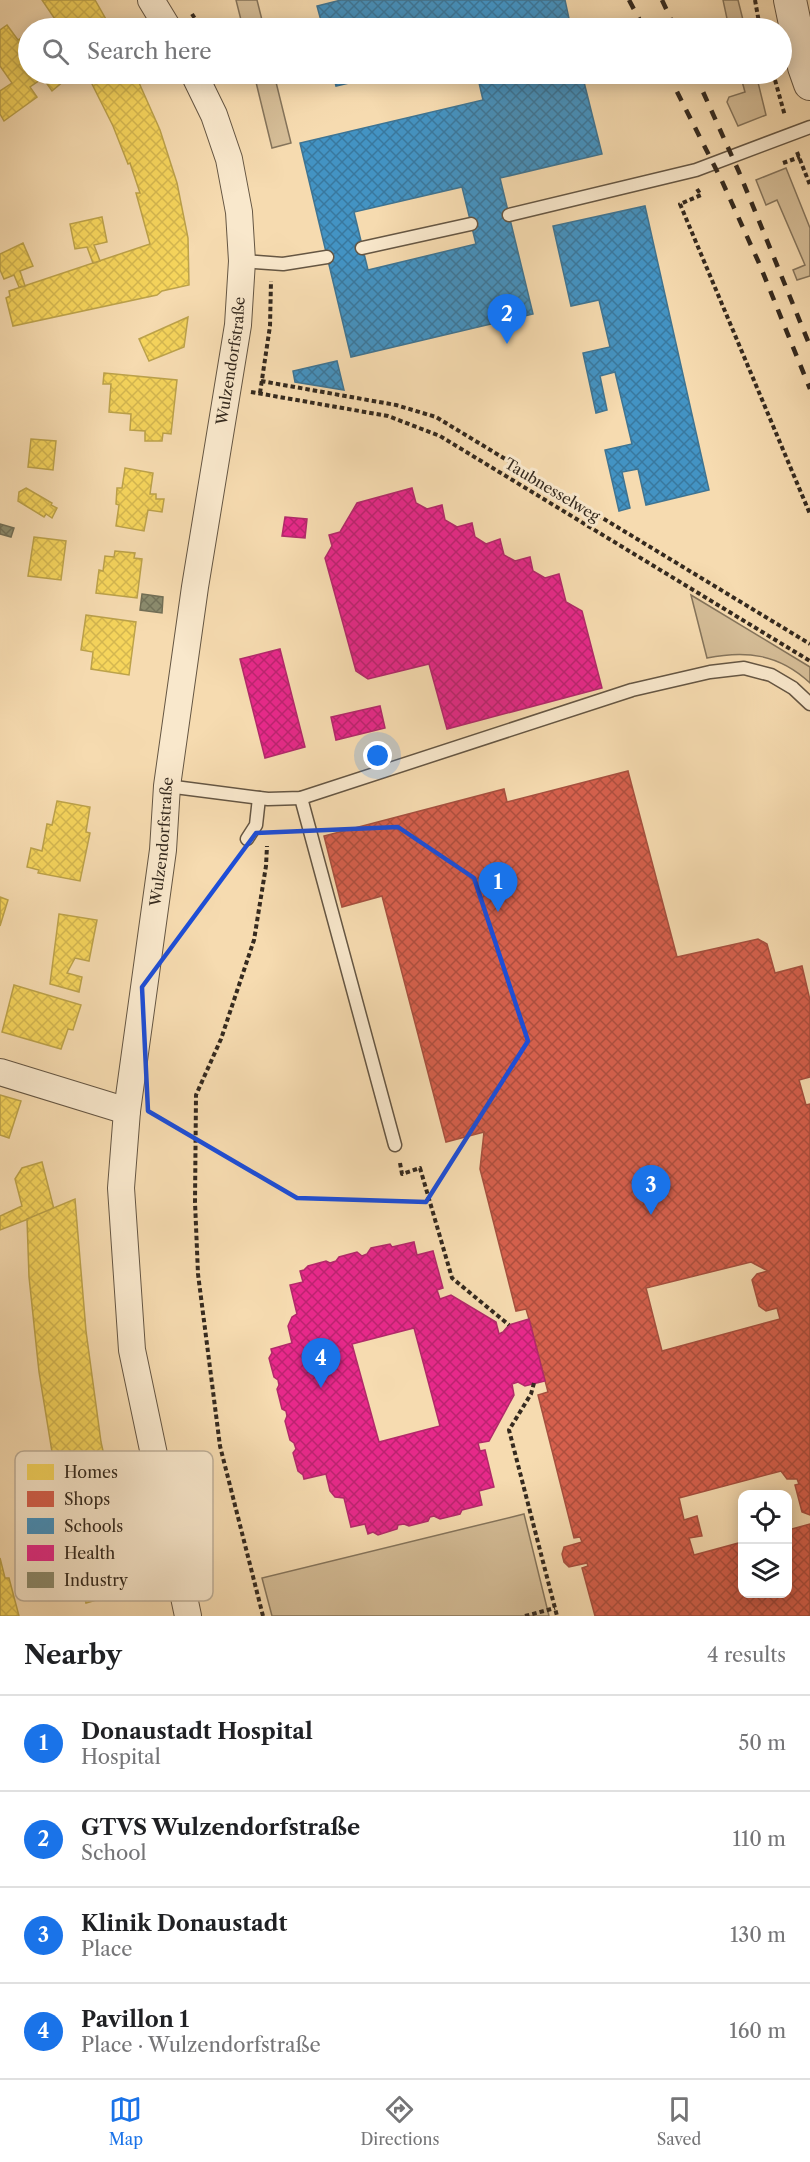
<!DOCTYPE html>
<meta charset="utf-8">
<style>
body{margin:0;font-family:"Libre Caslon Text",serif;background:#f2f2f2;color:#202124}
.controls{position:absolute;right:18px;bottom:18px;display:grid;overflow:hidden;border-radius:12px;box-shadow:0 3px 15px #0003}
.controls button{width:54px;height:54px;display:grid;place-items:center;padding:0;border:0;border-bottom:2px solid #e0e0e0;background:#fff;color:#202124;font:30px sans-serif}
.you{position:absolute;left:378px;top:756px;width:21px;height:21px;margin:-15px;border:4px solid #fff;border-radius:50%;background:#1a73e8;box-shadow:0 0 0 9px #1a73e833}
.badge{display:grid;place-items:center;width:39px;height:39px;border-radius:50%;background:#1a73e8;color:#fff;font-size:20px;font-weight:700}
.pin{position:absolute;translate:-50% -50px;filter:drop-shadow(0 2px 3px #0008)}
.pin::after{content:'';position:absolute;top:32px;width:21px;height:18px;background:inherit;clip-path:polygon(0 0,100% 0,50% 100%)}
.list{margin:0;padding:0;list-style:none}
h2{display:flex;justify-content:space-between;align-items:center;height:78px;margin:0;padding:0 24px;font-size:26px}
h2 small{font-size:20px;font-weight:400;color:#757577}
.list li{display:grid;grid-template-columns:39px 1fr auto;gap:18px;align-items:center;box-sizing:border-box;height:96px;padding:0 24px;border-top:2px solid #e0e0e0}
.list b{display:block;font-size:22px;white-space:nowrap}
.list p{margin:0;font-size:20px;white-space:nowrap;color:#757577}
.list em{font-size:20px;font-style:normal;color:#757577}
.icon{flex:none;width:33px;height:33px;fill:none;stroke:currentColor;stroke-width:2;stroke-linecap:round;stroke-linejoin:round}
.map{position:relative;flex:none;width:810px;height:1616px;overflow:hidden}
.search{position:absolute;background:#fff;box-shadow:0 3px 15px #0003;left:18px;right:18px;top:18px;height:66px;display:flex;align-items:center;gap:15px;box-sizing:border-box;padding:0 21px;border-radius:33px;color:#757577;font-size:22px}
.sheet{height:462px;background:#fff}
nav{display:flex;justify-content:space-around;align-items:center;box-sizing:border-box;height:84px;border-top:2px solid #e0e0e0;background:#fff;font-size:16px;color:#757577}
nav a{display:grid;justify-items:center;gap:3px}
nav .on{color:#1a73e8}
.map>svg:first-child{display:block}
</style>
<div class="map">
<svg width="810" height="1616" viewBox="0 0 810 1616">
<defs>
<pattern id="homes-cross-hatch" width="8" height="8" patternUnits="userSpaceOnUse" patternTransform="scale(1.5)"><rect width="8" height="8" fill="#f6d55c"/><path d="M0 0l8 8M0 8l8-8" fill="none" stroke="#d4b750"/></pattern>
<pattern id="shops-cross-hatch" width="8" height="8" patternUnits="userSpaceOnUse" patternTransform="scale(1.5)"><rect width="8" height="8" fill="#d6604d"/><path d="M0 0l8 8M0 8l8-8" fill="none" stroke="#ae4f3f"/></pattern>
<pattern id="schools-cross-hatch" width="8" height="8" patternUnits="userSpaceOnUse" patternTransform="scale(1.5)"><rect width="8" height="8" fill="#4393c3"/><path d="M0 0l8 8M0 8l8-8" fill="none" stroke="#39789e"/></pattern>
<pattern id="health-cross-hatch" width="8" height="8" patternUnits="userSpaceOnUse" patternTransform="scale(1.5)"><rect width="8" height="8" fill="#e7298a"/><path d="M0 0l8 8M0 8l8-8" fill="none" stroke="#bc2370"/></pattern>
<pattern id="industry-cross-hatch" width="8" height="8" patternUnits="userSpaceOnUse" patternTransform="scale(1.5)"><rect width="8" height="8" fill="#8c8c6e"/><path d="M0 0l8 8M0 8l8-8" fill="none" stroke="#73735a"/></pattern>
</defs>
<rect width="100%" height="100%" fill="#f6dbb0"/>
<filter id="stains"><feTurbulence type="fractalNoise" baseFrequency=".00333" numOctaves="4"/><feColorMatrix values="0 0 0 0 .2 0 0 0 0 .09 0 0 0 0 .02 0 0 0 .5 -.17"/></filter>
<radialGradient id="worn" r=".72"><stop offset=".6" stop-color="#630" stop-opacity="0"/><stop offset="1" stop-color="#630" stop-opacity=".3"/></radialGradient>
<g fill="#d5bd97" stroke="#85745b" stroke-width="1.5">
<polygon points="236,0 257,0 264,28 243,28"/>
<polygon points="723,0 738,0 745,28 729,28"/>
<polygon points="254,74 274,74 291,143 272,148"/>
<polygon points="740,74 756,74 766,115 738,126 727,102 729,97 745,92"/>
<polygon points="786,168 810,228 810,276 797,280 793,270 805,265 777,200 766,205 756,180"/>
<path d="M691,595l119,72v16c-31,-29 -64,-33 -103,-25z"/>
<polygon points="524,1514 549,1616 272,1616 262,1578"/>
</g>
<g fill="url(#homes-cross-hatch)" stroke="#bca24a" stroke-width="1.5">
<polygon points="42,0 95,0 111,28 61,28"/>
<polygon points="7,25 18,40 28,33 28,74 58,74 64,81 52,91 43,78 30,87 37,97 4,121 0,114 0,91 12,83 0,66 0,30"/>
<polygon points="87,74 135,74 136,76 160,130 177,183 188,238 189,285 162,291 157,295 13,326 6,298 10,296 9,291 150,244 136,193 140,193 130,163 128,164 113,126"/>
<polygon points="102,217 107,242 94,245 100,261 93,263 87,247 75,249 70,224"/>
<polygon points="23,243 33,266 20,271 25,286 19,287 14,275 4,279 0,270 0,254"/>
<polygon points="188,317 184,347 149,361 139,339"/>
<polygon points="104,373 177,380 171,434 163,433 162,441 145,441 145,431 130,430 131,414 109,412 111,384 103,384"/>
<polygon points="31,439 56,441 53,470 28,467"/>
<polygon points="125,468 153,473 150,494 156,494 156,499 164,499 162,512 148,510 144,531 116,526 119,505 116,504 117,488 122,488"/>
<polygon points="26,488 52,503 51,505 57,508 52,518 46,514 44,517 18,501 19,492"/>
<polygon points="34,537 66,541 61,580 28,576"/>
<polygon points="115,551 135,553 134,558 142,559 137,598 96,593 99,570 103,571 105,556 114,557"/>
<polygon points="86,615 136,622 129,675 91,669 93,652 81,650"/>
<polygon points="57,801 90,807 86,832 90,833 80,881 38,873 39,870 27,867 31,848 42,851 47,824 52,825"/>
<polygon points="0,897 8,900 0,926"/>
<polygon points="59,914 97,920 89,961 75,958 67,973 82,977 79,992 50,984"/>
<polygon points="14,985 81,1005 73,1030 68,1029 61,1049 2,1032"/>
<polygon points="0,1095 21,1101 9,1138 0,1135"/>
<polygon points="42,1162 54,1209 0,1230 0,1216 22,1206 15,1179 22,1168"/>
<polygon points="75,1199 86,1331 101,1442 134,1589 86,1603 54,1464 39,1372 29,1277 27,1219"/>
<polygon points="0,1558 5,1578 9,1578 19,1616 0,1616"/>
</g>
<path fill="url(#shops-cross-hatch)" stroke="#a6503f" stroke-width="1.5" fill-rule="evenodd" d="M628,771l49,186 81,-18 9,5 8,29 27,-7 8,34v77l-11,3 7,25 4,-1v411l-8,-3 -7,-27 4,-1 -2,-5h-10l-6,-8 -102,27 5,22 13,-4 5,20 -13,2 5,17 48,-13v52h46v-64l22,-6v92h-215l-13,-48 6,-2 -1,-3 -18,4 -5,-5 -2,-8 2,-7 18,-5 -2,-5 -6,1 -36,-143 10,-3 -19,-73 -3,-10 -10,2 -36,-142 4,-37 -38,10 -64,-246 -40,11 -18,-71 180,-47 3,13zM751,1262l17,9 -11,3 -5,6 7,26 7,5 11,-3 3,11 -118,32 -16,-63z"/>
<g fill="url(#schools-cross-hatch)" stroke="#3f7492" stroke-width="1.5" fill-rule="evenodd">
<polygon points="341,0 565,0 571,28 323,28 317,6"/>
<polygon points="333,74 387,74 336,86"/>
<path d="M477,74h105l20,80 -102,24 33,136 -182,43 -51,-214 183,-43zM462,187l14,57 -108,26 -14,-58z"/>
<polygon points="645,206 709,490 646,505 638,469 622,472 630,508 619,511 605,450 632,444 615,372 600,376 607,410 596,413 583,353 610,347 599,300 571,306 553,226"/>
<polygon points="337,361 344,390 295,382 293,371"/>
</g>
<g fill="url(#health-cross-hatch)" stroke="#b2296a" stroke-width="1.5" fill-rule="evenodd">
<polygon points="412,488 416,503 427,509 442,505 445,520 457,527 472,523 475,537 486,544 500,539 504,555 515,561 530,557 533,571 545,578 559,574 566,602 582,611 602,688 447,729 429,664 368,679 356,671 325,558 332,546 329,535 340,532 357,503"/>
<polygon points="285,517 307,519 305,538 282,536"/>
<polygon points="280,649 305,747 265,758 240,659"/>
<polygon points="380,706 385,728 336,740 331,717"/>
<path d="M414,1242l3,13 16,-4 10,37 -6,2 3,9 11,-4 45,27 3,12 4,-2 6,-7 20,-6 16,62 -20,5 -7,-4 -6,2 2,11 -25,46 -11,2 2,8 5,-1 9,37 -15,4 3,14 -20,5 -2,4 -20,5 -6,-3 -4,1 -2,4 -19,5 -5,-2 -6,1 -1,4 -19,6 -5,-3 -5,2 -3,-10 -14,3 -7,-29 -9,-1 -5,-6 -4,-17 -22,5 -1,-4 -5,-4 -5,-18 3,-4 -2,-6 -4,-3 -5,-19 2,-5 -1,-5 -4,-2 -5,-20 2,-4 -1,-5 -4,-3 -5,-19 3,-5 -1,-4 21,-6 -4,-17 4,-9 5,-3 -7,-29 13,-3 -3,-11 4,-1 4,-4 18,-5 4,2 6,-2 3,-4 18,-5 5,4 5,-2 4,-6 19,-4 2,3zM414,1328l26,98 -61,16 -27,-98z"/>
</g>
<g fill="url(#industry-cross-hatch)" stroke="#726f56" stroke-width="1.5">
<polygon points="0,524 14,528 11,537 0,534"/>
<polygon points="142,594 163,597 162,613 140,610"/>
</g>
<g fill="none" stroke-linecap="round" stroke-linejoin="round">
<defs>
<g id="service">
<polyline points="509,215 696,170 810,127"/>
<polyline points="362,248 471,224"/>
<polyline points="242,261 283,264 327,257"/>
<polyline points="167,786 268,799 301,798 632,690 710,672 744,668 771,675 793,688 810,704"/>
<polyline points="301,798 395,1145"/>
<polyline points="247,839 256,825 259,798"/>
</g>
<g id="minor">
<polyline points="151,0 168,28"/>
<polyline points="0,1072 127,1111"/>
<path id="s1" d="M188,1616l-56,-266 -11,-162 6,-77 36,-261 4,-64 28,-199 43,-262 4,-64 -3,-49 -10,-53 -15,-44 -20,-41"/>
</g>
<polyline id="tertiary" points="790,0 804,67 810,84"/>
</defs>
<use href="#service" stroke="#655643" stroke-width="15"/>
<use href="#minor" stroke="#655643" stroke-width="28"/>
<use href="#tertiary" stroke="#655643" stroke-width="34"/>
<g stroke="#352a1f" stroke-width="4" stroke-dasharray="4.5 3" stroke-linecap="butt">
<polyline points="755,0 760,28"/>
<polyline points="192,14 201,28"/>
<polyline points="775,80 785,116"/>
<polyline points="797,152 810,185"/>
<polyline points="783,163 800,157"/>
<polyline points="697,189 701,195 680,204 810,514"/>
<polyline points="261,381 396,405 436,417 810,644"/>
<polyline points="251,392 388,416 440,436 810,661"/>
<polyline points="260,393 270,326 271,281"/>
<polyline points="400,1163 402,1174 420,1168 452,1278 509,1325"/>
<polyline points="534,1383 531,1394 509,1430 557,1616"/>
<polyline points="263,1616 220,1446 198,1274 195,1202 196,1095 221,1039 254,940 266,866 267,846"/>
<polyline points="525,1616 555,1608"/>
</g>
<use href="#service" stroke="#f9e8cc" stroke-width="12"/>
<use href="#minor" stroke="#f9e8cc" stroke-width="26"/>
<use href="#tertiary" stroke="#f9e8cc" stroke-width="32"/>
<g stroke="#352a1f" stroke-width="4.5" stroke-dasharray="10 10" stroke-linecap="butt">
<polyline points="629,0 644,28"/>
<polyline points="662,0 675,28"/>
<polyline points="668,74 721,179 759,263 810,389"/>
<polyline points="695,74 739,172 810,346"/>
</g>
</g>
<path fill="none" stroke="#1d4ed8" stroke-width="4.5" stroke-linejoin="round" d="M398,827l76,51 54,163 -102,161 -129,-4 -149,-87 -6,-124 114,-154z"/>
<g text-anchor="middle" stroke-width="6" stroke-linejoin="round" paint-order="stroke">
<g font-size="15" fill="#352a1f" stroke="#f9e8cc">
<text dy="5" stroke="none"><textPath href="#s1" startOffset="1269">Wulzendorfstraße</textPath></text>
<text transform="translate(552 490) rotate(31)" y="5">Taubnesselweg</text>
<text dy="5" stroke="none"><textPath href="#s1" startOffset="783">Wulzendorfstraße</textPath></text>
</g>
</g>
<rect x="15" y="1451" width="198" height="150" rx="9" fill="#f9e8cc" stroke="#beaf98" stroke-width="1.5"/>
<rect x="27" y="1464" width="27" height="16" fill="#f6d55c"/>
<rect x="27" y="1491" width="27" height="16" fill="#d6604d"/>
<rect x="27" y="1518" width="27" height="16" fill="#4393c3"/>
<rect x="27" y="1545" width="27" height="16" fill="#e7298a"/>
<rect x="27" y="1572" width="27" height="16" fill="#8c8c6e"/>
<g font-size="16" fill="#352a1f">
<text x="64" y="1478">Homes</text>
<text x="64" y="1505">Shops</text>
<text x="64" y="1532">Schools</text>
<text x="64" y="1559">Health</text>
<text x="64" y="1586">Industry</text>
</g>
<rect width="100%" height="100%" filter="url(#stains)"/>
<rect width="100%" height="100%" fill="url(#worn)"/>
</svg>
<div class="controls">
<button><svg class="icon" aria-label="locate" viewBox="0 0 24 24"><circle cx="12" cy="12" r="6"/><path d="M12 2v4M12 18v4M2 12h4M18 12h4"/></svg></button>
<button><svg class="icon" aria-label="layers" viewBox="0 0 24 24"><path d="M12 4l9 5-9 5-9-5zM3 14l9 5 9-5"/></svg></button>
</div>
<div class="you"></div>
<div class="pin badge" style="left:498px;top:912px">1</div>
<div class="pin badge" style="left:507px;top:344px">2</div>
<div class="pin badge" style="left:651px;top:1215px">3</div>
<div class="pin badge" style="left:321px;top:1388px">4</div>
<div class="search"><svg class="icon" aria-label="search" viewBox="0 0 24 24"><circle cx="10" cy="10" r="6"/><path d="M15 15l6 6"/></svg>Search here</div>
</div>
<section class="sheet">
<h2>Nearby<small>4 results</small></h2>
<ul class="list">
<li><span class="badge">1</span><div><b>Donaustadt Hospital</b><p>Hospital</p></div><em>50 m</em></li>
<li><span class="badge">2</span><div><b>GTVS Wulzendorfstraße</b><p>School</p></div><em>110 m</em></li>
<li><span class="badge">3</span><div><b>Klinik Donaustadt</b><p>Place</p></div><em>130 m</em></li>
<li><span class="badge">4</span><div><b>Pavillon 1</b><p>Place · Wulzendorfstraße</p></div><em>160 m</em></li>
</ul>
</section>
<nav>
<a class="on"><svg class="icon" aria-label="map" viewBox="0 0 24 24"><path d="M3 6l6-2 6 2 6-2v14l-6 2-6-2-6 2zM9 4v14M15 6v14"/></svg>Map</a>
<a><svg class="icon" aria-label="directions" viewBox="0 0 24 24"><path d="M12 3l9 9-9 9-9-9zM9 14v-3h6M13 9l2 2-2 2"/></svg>Directions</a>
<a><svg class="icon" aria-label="saved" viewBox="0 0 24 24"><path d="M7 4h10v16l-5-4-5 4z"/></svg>Saved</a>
</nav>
